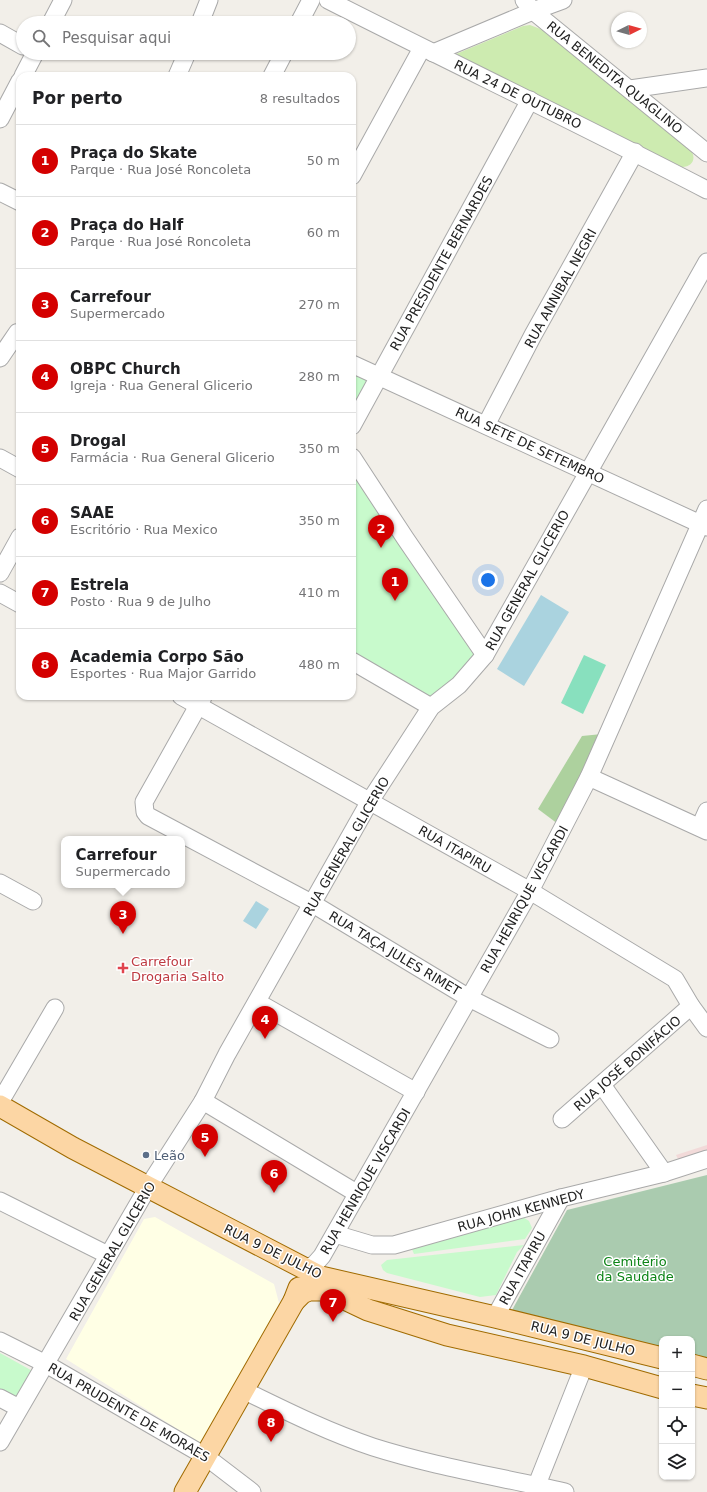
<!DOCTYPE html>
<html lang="pt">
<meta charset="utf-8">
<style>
body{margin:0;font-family:"DejaVu Sans",sans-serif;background:#f2f2f2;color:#202124}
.controls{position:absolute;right:12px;bottom:12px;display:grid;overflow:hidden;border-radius:8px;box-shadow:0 1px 3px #0004}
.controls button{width:36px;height:36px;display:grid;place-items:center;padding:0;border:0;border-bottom:1px solid #e0e0e0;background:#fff;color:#202124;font:20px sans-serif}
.compass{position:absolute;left:611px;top:12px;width:36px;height:36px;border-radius:50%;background:#fff;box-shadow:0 1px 3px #0004;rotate:85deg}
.you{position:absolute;left:488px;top:580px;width:14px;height:14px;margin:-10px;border:3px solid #fff;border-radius:50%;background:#1a73e8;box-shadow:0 0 0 6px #1a73e833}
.badge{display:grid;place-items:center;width:26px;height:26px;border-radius:50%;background:#d40000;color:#fff;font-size:13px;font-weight:700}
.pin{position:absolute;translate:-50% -33px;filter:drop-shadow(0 1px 2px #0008)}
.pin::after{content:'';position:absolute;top:21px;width:14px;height:12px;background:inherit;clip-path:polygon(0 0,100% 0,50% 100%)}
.popup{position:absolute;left:61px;top:836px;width:124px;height:52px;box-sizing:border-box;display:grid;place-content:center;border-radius:8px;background:#fff;filter:drop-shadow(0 1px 3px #0005);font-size:13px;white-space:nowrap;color:#757577}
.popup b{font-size:15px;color:#202124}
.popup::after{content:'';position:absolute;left:50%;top:100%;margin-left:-8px;border:8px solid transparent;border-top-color:#fff}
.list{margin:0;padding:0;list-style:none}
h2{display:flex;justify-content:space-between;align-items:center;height:52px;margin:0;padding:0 16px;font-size:17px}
h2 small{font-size:13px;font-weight:400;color:#757577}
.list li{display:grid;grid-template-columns:26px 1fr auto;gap:12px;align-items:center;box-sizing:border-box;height:72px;padding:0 16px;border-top:1px solid #e0e0e0}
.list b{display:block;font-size:15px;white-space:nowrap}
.list p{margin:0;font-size:13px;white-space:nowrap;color:#757577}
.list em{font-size:13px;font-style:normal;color:#757577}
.icon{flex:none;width:22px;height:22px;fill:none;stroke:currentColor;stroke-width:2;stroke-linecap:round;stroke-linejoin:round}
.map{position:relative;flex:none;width:707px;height:1492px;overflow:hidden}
.search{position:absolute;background:#fff;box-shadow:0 1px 3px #0004;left:16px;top:16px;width:340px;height:44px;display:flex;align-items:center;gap:10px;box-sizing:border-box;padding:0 14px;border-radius:22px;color:#757577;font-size:15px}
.panel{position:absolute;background:#fff;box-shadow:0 1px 3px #0004;left:16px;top:72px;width:340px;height:628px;border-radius:12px}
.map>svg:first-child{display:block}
</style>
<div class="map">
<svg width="707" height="1492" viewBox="0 0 707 1492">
<rect width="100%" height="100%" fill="#f2efe9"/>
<polygon fill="#f2dad9" points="707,1145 707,1164 684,1171 676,1155"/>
<polygon fill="#ffffe5" points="155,1217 274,1284 279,1303 203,1445 66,1359 144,1219"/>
<path fill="#cdebb0" d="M530,25l13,5 5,5 141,113c8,8 5,19 -7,19l-226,-113 67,-28z"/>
<polygon fill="#add19e" points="602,734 558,824 538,809 582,736"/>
<polygon fill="#aacbaf" points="707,1175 707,1360 692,1357 692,1339 662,1339 662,1349 511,1312 567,1210"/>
<g fill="#c8facc">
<polygon points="352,368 374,377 352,416"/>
<polygon points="352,461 483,657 430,706 352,660"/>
<polygon points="523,1217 529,1221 532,1228 525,1239 414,1254 411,1247"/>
<polygon points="524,1245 517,1252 496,1295 480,1297 387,1273 383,1270 381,1265 387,1260"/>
<polygon points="0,1353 38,1374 19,1408 0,1398"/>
</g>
<polygon fill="#88e0be" points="584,655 606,665 583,714 561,703"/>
<g fill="#aad3df">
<polygon points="541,595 569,612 524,686 497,669"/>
<polygon points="256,901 269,909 256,929 243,921"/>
</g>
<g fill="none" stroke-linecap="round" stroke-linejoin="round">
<defs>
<g id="minor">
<path d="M328,0c126,64 254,125 379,190"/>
<polyline points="524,0 533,11 707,153"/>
<polyline points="51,23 63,0"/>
<polyline points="200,23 209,0"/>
<polyline points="299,23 311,0"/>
<polyline points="0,33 23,46"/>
<polyline points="433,53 533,11 563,0"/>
<polyline points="23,76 35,53"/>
<polyline points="177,76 187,53"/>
<polyline points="272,76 284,53"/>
<polyline points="630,89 707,78"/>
<polyline points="0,119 20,81"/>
<polyline points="352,176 422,48"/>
<polyline points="0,192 20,202"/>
<polyline points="0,358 17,333 20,334"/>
<polyline points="352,364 707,527"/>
<polyline points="486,425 533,335 635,152"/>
<polyline points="352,426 530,100"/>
<polyline points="352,457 405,538 485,655"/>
<polyline points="0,458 20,469"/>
<polyline points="0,573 20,537"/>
<polyline points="0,593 20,604"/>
<polyline points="352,661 431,707"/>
<polyline points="181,696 530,891 675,979 691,1006 707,1028"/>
<polyline points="203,697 144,802 145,812 148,816 313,904 469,998 550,1039"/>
<polyline points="589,777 707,831"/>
<polyline points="700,827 707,811"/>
<polyline points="0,883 33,901"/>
<polyline points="257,1002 416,1092"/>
<polyline points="602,1085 664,1173"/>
<polyline points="203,1101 358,1194"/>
<polyline points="0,1102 55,1008"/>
<polyline points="562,1119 691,1006"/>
<polyline points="0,1201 108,1255"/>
<polyline points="335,1234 372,1245 394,1245 561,1198 664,1173 707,1159"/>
<polyline points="306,1268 314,1265 322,1256 530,891 589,777 707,509"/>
<polyline points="495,1317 561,1198"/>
<polyline points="0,1341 46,1364 205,1456 252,1492"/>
<path d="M243,1390c43,21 85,42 130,57 63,20 128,30 192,45"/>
<polyline points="0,1398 19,1408"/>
<polyline points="0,1442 148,1187 203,1101 227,1054 370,801 431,707 459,685 485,655 707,262"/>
<polyline points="534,1492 584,1366"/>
</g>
<g id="major">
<polyline points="0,1106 73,1148 321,1277 495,1317 662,1358"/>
<polyline points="294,1301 302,1293 309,1290 326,1290 368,1310 447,1335 584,1366 662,1388"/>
<polyline points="692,1365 707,1369"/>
<polyline points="692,1395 707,1398"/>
<polyline points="185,1492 294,1301 299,1288"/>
</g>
</defs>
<use href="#minor" stroke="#a9a9a9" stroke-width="19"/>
<use href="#major" stroke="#a06b00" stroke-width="23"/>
<use href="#minor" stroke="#fff" stroke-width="17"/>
<use href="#major" stroke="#fcd6a4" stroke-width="21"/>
</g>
<path fill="#e0444e" stroke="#fff" stroke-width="1.5" d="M121 962h4v4h4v4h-4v4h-4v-4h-4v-4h4z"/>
<circle fill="#5c6f8a" stroke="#fff" stroke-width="1.5" cx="146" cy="1155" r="4"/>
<g text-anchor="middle" stroke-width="3" stroke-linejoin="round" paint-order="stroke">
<g font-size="13" fill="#222" stroke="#fff">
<text transform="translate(615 77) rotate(39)" y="5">RUA BENEDITA QUAGLINO</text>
<text transform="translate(518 94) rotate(26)" y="5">RUA 24 DE OUTUBRO</text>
<text transform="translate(441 263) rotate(-61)" y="5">RUA PRESIDENTE BERNARDES</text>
<text transform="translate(560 288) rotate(-61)" y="5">RUA ANNIBAL NEGRI</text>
<text transform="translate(530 445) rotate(25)" y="5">RUA SETE DE SETEMBRO</text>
<text transform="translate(527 580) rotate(-61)" y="5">RUA GENERAL GLICERIO</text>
<text transform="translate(346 846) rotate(-60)" y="5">RUA GENERAL GLICERIO</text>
<text transform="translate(455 849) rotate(30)" y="5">RUA ITAPIRU</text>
<text transform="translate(524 899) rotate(-61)" y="5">RUA HENRIQUE VISCARDI</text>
<text transform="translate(395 953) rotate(31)" y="5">RUA TAÇA JULES RIMET</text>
<text transform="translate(627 1063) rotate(-41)" y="5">RUA JOSÉ BONIFÁCIO</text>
<text transform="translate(365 1181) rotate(-60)" y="5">RUA HENRIQUE VISCARDI</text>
<text transform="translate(521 1210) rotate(-15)" y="5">RUA JOHN KENNEDY</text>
<text transform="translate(112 1251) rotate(-60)" y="5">RUA GENERAL GLICERIO</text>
<text transform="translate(273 1251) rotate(26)" y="5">RUA 9 DE JULHO</text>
<text transform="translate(522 1268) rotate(-61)" y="5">RUA ITAPIRU</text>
<text transform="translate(583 1338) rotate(14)" y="5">RUA 9 DE JULHO</text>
<text transform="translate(129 1412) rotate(30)" y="5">RUA PRUDENTE DE MORAES</text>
</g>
<g font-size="13" fill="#be3a42" stroke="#fff" text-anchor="start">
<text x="131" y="966">Carrefour<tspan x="131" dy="15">Drogaria Salto</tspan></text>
</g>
<g font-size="13" fill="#4e5e75" stroke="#fff" text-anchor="start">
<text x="154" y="1160">Leão</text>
</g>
<g font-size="13" fill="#0c8416" stroke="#fff">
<text x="635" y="1266">Cemitério<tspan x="635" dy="15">da Saudade</tspan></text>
</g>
</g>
</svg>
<div class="controls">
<button>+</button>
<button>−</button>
<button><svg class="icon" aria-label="locate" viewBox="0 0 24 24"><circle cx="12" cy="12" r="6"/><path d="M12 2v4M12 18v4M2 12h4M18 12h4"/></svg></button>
<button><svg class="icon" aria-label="layers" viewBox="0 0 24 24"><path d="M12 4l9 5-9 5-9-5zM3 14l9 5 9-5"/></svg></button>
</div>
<svg class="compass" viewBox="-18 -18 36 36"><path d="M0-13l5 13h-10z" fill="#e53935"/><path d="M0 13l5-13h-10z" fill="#757577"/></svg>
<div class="you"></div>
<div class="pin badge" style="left:395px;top:601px">1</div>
<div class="pin badge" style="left:381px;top:548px">2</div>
<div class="pin badge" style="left:123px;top:934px">3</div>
<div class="popup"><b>Carrefour</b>Supermercado</div>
<div class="pin badge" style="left:265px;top:1039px">4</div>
<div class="pin badge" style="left:205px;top:1157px">5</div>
<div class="pin badge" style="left:274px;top:1193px">6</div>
<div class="pin badge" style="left:333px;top:1322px">7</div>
<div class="pin badge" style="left:271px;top:1442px">8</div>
<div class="search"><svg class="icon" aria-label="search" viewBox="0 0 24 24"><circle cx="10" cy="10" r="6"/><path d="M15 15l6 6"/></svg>Pesquisar aqui</div>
<section class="panel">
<h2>Por perto<small>8 resultados</small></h2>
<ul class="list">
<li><span class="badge">1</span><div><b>Praça do Skate</b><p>Parque · Rua José Roncoleta</p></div><em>50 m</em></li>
<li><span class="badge">2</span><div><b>Praça do Half</b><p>Parque · Rua José Roncoleta</p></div><em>60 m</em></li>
<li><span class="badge">3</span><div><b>Carrefour</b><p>Supermercado</p></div><em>270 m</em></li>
<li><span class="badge">4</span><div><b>OBPC Church</b><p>Igreja · Rua General Glicerio</p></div><em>280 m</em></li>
<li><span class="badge">5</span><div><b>Drogal</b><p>Farmácia · Rua General Glicerio</p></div><em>350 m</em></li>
<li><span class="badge">6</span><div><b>SAAE</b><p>Escritório · Rua Mexico</p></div><em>350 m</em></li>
<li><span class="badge">7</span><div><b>Estrela</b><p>Posto · Rua 9 de Julho</p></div><em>410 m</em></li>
<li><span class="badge">8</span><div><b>Academia Corpo São</b><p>Esportes · Rua Major Garrido</p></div><em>480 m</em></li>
</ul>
</section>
</div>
